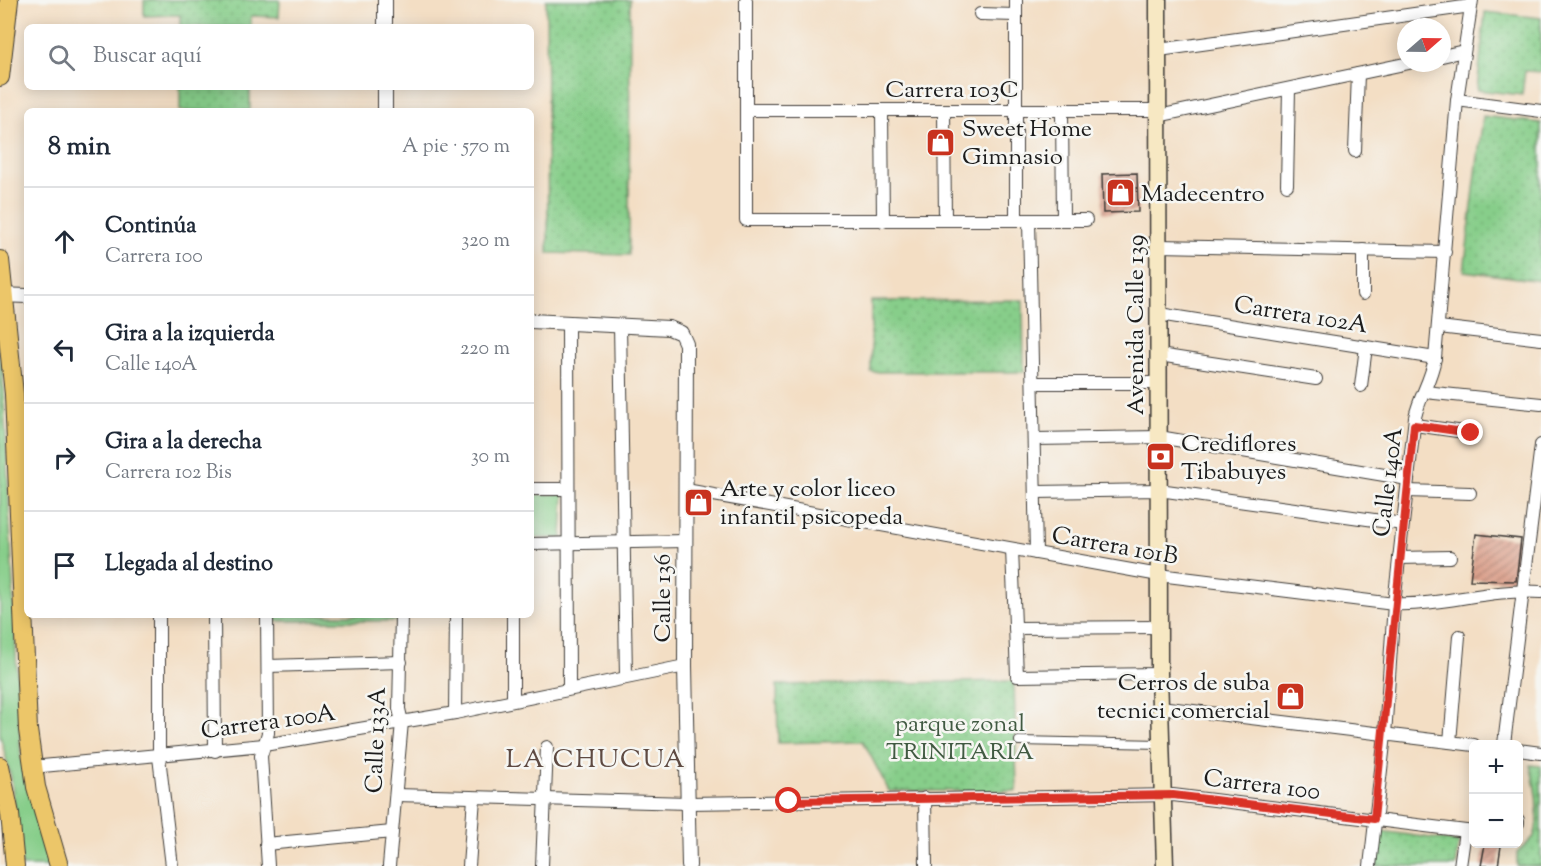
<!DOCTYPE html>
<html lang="es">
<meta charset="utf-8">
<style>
body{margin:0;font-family:"Sorts Mill Goudy",serif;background:#f2f2f3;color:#1f2937}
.controls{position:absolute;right:18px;bottom:18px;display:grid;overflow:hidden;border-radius:9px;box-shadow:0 3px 15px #0003}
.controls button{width:54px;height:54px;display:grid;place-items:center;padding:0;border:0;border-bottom:2px solid #e0e1e3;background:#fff;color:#1f2937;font:30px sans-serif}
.compass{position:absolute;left:1397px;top:18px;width:54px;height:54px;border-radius:50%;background:#fff;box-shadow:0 3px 15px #0003;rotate:70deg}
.stop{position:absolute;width:18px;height:18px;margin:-14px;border:4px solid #d93025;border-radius:50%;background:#fff}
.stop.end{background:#d93025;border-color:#fff;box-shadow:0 2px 6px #0008}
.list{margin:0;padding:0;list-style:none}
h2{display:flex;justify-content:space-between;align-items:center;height:78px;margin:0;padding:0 24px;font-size:26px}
h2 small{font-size:20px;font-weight:400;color:#747a83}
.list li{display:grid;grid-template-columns:39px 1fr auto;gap:18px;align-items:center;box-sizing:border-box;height:108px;padding:0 24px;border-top:2px solid #e0e1e3}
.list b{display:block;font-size:22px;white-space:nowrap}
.list p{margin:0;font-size:20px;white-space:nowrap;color:#747a83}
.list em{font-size:20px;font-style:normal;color:#747a83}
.icon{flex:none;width:33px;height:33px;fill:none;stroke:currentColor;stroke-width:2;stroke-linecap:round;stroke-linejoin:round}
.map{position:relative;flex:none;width:1541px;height:866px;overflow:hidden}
.search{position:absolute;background:#fff;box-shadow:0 3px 15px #0003;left:24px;top:24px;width:510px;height:66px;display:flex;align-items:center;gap:15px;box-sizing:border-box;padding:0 21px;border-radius:9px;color:#747a83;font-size:22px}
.panel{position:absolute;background:#fff;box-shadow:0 3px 15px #0003;left:24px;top:108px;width:510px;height:510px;border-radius:9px}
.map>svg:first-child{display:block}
</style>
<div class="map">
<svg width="1541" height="866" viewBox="0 0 1541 866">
<defs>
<pattern id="park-dots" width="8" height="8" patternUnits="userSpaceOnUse" patternTransform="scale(1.5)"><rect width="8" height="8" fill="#87ce8a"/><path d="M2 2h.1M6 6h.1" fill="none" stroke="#74b076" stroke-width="1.8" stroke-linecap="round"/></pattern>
<pattern id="building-hatch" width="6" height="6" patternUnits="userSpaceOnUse" patternTransform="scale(1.5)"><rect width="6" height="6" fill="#da9e89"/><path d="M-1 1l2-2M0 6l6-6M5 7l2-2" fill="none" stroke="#b0806f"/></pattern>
</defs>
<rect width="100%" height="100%" fill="#f6f6f2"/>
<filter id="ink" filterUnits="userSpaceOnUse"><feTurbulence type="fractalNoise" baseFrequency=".0167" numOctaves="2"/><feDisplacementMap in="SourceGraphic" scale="12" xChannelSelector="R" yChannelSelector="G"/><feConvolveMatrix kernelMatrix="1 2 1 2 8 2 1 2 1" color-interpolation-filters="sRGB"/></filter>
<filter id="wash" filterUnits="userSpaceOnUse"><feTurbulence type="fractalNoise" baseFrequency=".008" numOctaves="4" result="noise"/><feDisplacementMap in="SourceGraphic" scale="24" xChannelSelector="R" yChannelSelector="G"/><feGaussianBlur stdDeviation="1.35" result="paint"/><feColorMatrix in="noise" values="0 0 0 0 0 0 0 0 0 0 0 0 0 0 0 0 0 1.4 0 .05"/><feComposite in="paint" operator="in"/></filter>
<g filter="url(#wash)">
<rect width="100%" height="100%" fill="#f3dec4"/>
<g fill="#87ce8a" stroke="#527553" stroke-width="1.5">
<polygon points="0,312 21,759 50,866 22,866 11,777 0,735"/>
<polygon points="564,494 562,538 531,538 531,495"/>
</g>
<g fill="url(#park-dots)" stroke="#527553" stroke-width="1.5">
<polygon points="144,0 280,0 279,17 251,16 251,27 180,27 180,15 144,16"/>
<polygon points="546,0 630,0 629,255 548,253"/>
<polygon points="1485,12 1541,18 1541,72 1525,71 1522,95 1477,90"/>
<rect x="180" y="87" width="70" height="24"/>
<polygon points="1483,116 1541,123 1541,281 1464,271"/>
<polygon points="1023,300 1024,372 871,372 871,301"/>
<rect x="271" y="615" width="127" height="6"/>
<polygon points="1014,681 1017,791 889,791 863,741 778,743 777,685"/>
<path d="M1530,765l11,1v100h-24v-13c6,-6 13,-11 17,-17 7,-20 1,-51 -4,-71z"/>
<polygon points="1381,831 1459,842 1456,866 1376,866"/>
</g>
<g id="blocks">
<g fill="url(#building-hatch)">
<polygon points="1137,173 1138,212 1103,213 1102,174"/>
<polygon points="1476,534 1521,539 1516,581 1470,580"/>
<polygon points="1485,844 1501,846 1498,866 1481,866"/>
</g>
</g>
</g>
<g filter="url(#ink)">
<use href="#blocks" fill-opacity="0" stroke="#3c3935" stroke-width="1.5"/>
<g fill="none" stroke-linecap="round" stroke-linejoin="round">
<defs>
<polyline id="pedestrian" points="1019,741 1161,744"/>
<g id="minor">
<polyline points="746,0 746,220 1086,220"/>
<polyline points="1016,0 1016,220"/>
<polyline points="980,14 1016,15"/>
<polyline points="1159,50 1471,6"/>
<polyline points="1442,56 1464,51"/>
<polyline points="1457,100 1541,111"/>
<polyline points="746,110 1159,110"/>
<polyline points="882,110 883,221"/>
<polyline points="944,110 945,220"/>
<polyline points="1062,110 1063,220"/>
<polyline points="1158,116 1409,63"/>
<polyline points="1355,151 1358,74"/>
<polyline points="1287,185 1289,89"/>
<polyline points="1029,220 1036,553"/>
<polyline points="1159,246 1445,252"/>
<polyline points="1363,294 1363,250"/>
<polyline points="1159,314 1435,358"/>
<polyline points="568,323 569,689"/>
<polyline points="620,325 626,676"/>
<polyline points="1439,327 1541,339"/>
<polyline points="1159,355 1316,379"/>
<polyline points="1033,383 1159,383"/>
<polyline points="1361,386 1366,347"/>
<polyline points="1425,392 1541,404"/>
<polyline points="1415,425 1471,433"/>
<polyline points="1035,439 1159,437 1408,479"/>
<polyline points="531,489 568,489"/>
<path d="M686,490l473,85 235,29c49,2 96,-16 147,-12"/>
<polyline points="1407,491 1470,493"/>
<polyline points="1036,492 1159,490 1403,524"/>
<polyline points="531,544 685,541"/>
<polyline points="1012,549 1017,676 1159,674"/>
<polyline points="1399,558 1450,557"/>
<polyline points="159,615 159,757 172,866"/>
<polyline points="214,615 215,751"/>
<polyline points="267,615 268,733 261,756 268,866"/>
<polyline points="1015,628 1159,627"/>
<polyline points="268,666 401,662"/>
<polyline points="513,700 513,615"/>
<polyline points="1160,707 1474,745"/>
<polyline points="455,713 456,615"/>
<polyline points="1450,742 1459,636"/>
<polyline points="1504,744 1541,445"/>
<polyline points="1518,750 1541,753"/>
<polyline points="32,767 264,745 455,713 685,666"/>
<polyline points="396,795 688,803 1173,795 1474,832"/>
<polyline points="925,798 926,866"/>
<polyline points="1518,820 1518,823"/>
<polyline points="266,844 392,832"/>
<polyline points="389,866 402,722 399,709 401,615"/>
<polyline points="469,866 474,798"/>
<polyline points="542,866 547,747"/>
<path d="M1370,866l15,-131 9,-131 21,-187c5,-22 16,-36 20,-59l22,-258 15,-100"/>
<polyline points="1460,866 1465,831"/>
</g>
<g id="tertiary">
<polyline points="385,27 385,0"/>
<polyline points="385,111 385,87"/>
<polyline points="0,295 27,296"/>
<polyline points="531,321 669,328 681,333 686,344 685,666 689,866"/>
</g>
<polyline id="secondary" points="1158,0 1159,674 1165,866"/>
<g id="primary">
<polyline points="0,77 9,0"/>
<polyline points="0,260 14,394 28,730 36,787 59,866"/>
<polyline points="0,766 10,814 15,866"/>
</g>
</defs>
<use href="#pedestrian" stroke="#3c3935" stroke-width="10"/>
<use href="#minor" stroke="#3c3935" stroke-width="14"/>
<use href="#tertiary" stroke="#3c3935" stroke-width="16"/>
<use href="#secondary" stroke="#3c3935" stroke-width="19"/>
<use href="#primary" stroke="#3c3935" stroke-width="20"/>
<use href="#pedestrian" stroke="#fff" stroke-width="8"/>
<use href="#minor" stroke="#fff" stroke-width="12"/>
<use href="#tertiary" stroke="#fff" stroke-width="14"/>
<use href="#secondary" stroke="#f7e8c3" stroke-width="16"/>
<use href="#primary" stroke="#ecc669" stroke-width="18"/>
</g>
</g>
<g fill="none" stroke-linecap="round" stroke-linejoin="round" filter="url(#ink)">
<polyline stroke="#d93025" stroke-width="8" points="789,801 1173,795 1374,819 1414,425 1471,433"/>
</g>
<defs>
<symbol id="shop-square" viewBox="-11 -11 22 22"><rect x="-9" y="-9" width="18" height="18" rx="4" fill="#c8321e" stroke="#f6f6f2"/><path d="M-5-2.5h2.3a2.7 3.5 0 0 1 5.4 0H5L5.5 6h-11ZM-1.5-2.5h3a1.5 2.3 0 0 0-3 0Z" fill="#fff"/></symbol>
<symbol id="bank-square" viewBox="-11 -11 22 22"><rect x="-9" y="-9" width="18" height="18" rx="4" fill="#c8321e" stroke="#f6f6f2"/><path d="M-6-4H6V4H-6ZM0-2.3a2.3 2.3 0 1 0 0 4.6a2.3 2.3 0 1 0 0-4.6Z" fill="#fff"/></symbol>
</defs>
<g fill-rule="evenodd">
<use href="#shop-square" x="924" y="126" width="33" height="33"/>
<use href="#shop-square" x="1104" y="176" width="33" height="33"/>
<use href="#bank-square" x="1144" y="440" width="33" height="33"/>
<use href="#shop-square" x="682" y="486" width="33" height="33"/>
<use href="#shop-square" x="1274" y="680" width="33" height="33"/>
</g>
<g text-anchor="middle" stroke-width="5" stroke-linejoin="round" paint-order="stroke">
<g font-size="24" fill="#1c1c1c" stroke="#f6f6f2">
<text x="952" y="97">Carrera 103C</text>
<text transform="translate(1301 314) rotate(9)" y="8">Carrera 102A</text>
<text transform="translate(1135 325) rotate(-90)" y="8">Avenida Calle 139</text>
<text transform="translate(1387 482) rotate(-83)" y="8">Calle 140A</text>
<text transform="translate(1115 545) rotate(10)" y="8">Carrera 101B</text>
<text transform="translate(662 598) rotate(-90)" y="8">Calle 136</text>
<text transform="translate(268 721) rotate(-8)" y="8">Carrera 100A</text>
<text transform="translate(375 740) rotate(-88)" y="8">Calle 133A</text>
<text transform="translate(1262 784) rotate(7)" y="8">Carrera 100</text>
</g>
<g font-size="24" fill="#1c1c1c" stroke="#f6f6f2" text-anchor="start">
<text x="962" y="136">Sweet Home<tspan x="962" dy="28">Gimnasio</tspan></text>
<text x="1141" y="201">Madecentro</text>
<text x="1181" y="451">Crediflores<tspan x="1181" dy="28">Tibabuyes</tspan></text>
<text x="720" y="496">Arte y color liceo<tspan x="720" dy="28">infantil psicopeda</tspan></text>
<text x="1270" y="690" text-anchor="end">Cerros de suba<tspan x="1270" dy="28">tecnici comercial</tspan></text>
</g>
<g font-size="24" fill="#415a42" stroke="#f6f6f2">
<text x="960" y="731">parque zonal<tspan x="960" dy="28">TRINITARIA</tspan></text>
</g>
<g font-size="26" letter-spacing="1.5" fill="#5e4a42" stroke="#f6f6f2">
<text x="596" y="767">LA CHUCUA</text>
</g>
</g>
</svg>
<div class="controls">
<button>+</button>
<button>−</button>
</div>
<svg class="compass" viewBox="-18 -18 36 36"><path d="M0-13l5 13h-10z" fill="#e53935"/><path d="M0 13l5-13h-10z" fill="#747a83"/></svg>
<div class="stop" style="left:789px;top:801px"></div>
<div class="stop end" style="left:1471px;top:433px"></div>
<div class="search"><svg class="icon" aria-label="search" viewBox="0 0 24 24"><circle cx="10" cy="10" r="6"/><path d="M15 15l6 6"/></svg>Buscar aquí</div>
<section class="panel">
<h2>8 min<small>A pie · 570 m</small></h2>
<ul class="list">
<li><svg class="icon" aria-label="ahead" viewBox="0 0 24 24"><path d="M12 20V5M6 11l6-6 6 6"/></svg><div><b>Continúa</b><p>Carrera 100</p></div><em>320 m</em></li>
<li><svg class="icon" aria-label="left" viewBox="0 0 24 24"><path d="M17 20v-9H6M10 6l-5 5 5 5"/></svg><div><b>Gira a la izquierda</b><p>Calle 140A</p></div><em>220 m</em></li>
<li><svg class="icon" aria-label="right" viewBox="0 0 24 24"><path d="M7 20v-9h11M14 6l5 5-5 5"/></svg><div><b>Gira a la derecha</b><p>Carrera 102 Bis</p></div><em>30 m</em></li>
<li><svg class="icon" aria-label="arrive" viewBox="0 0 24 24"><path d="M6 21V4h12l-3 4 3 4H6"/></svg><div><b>Llegada al destino</b></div></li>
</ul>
</section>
</div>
